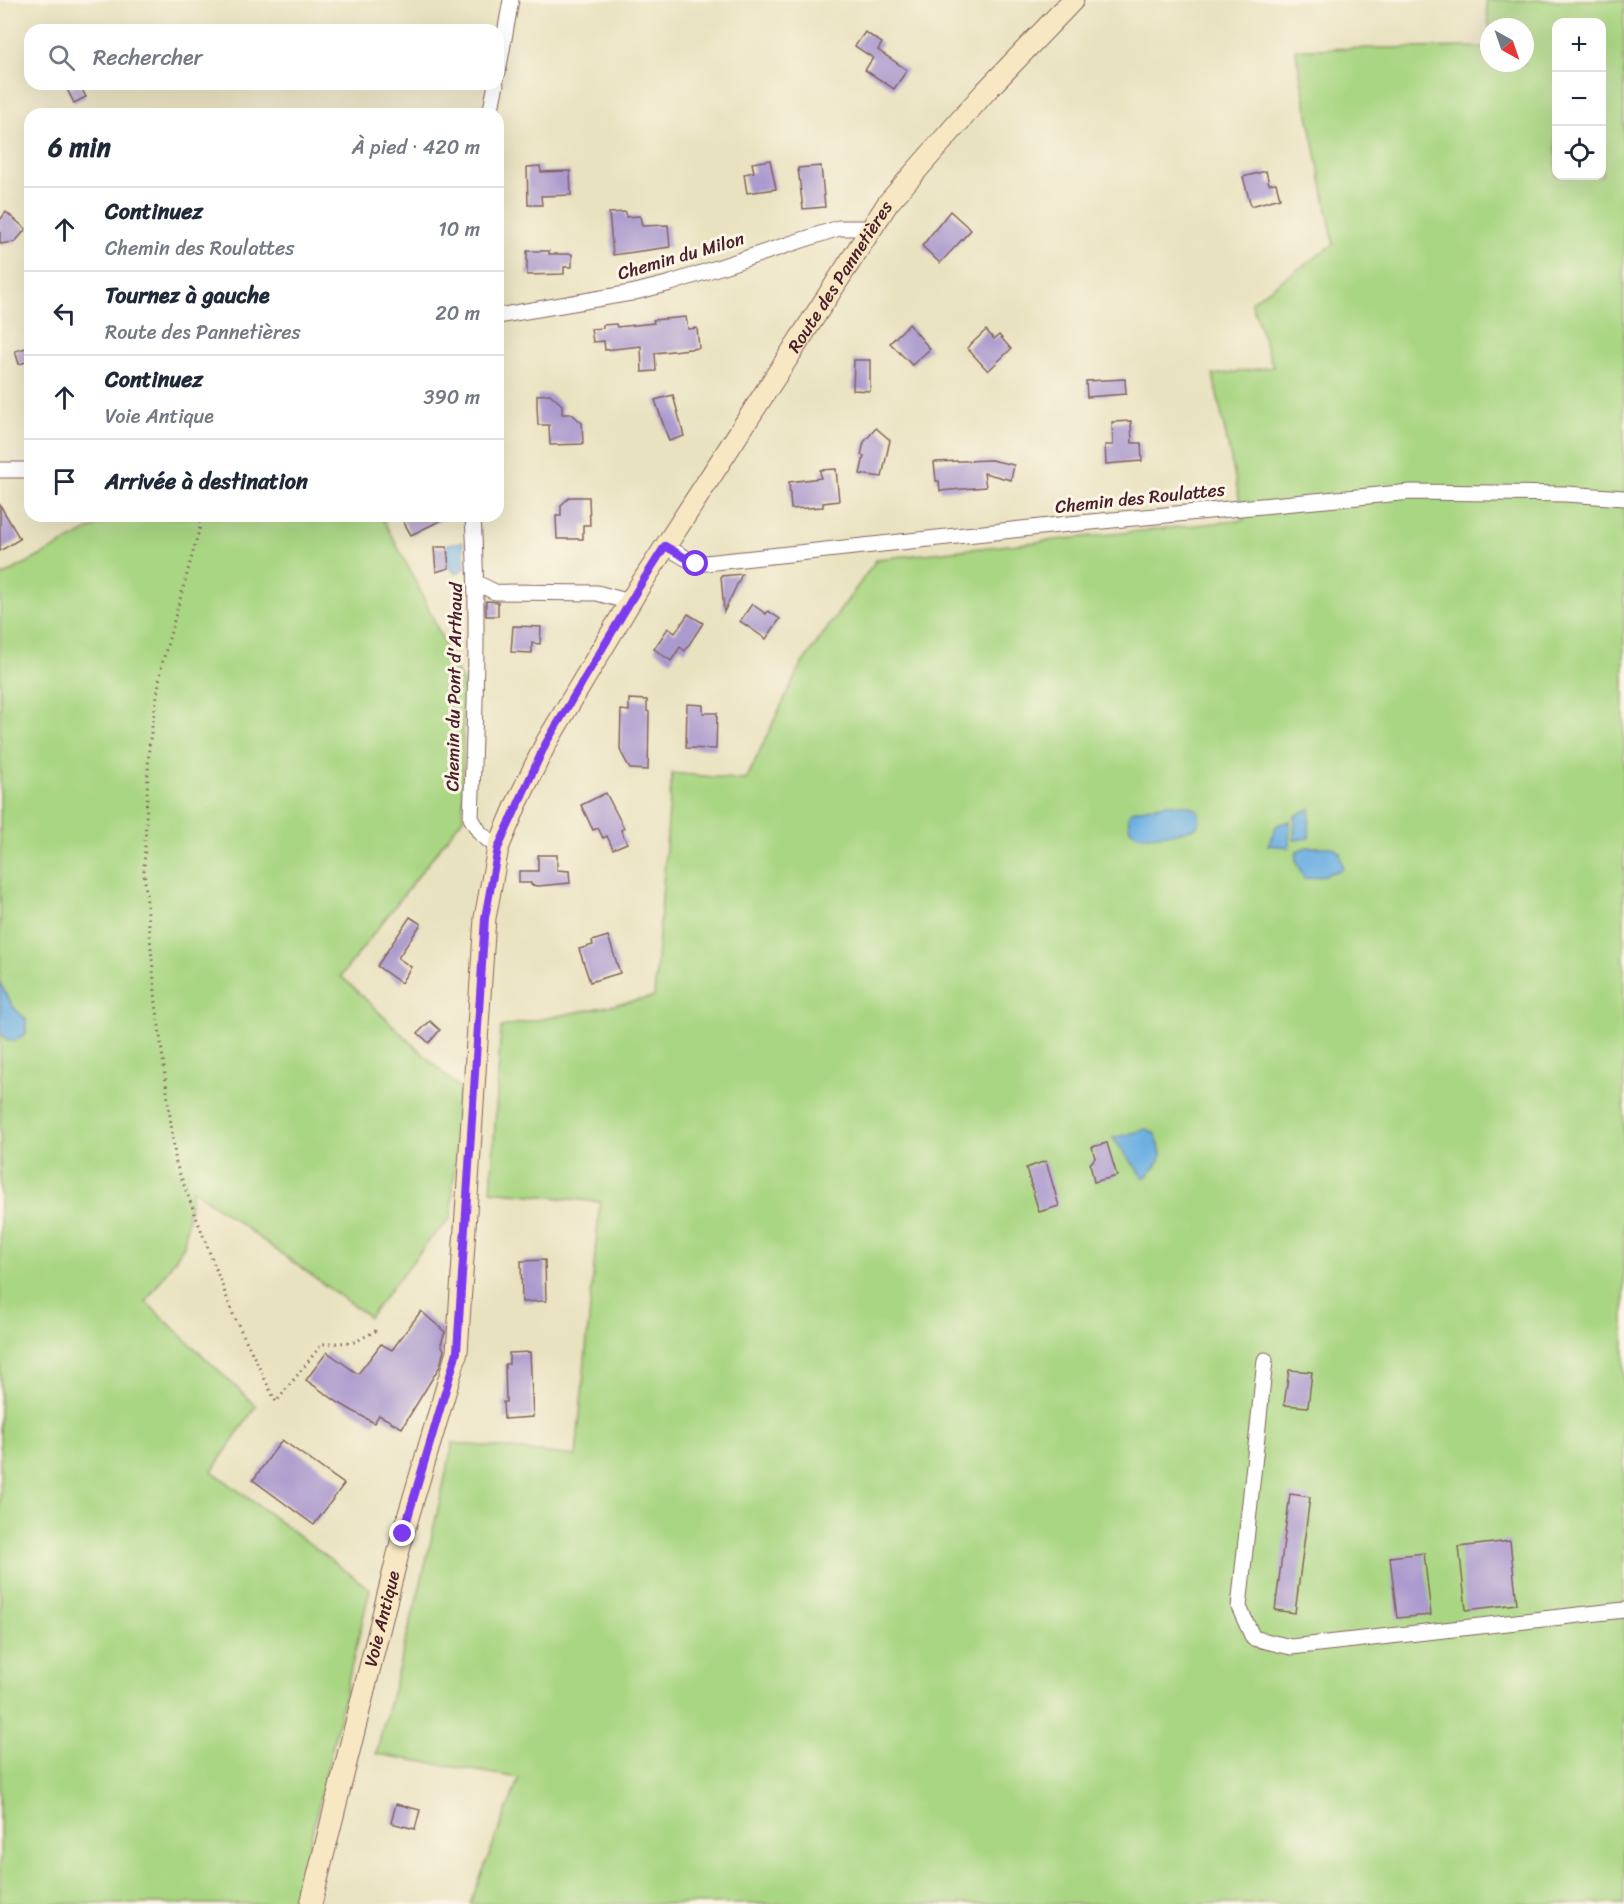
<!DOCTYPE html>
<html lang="fr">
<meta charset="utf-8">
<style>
body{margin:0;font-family:Sriracha,sans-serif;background:#f6f6f7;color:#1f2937}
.controls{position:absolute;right:18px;top:18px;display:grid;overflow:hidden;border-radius:12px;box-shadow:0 6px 24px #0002}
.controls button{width:54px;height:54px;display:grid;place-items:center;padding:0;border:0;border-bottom:2px solid #e0e1e3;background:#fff;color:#1f2937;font:30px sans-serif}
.compass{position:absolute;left:1480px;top:18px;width:54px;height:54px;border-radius:50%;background:#fff;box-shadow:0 6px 24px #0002;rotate:140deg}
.stop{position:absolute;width:18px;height:18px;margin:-14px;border:4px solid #7c3aed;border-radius:50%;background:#fff}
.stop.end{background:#7c3aed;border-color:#fff;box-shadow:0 2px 6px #0008}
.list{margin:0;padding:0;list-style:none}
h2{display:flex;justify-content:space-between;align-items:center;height:78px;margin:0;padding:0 24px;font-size:26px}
h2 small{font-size:20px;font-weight:400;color:#747a83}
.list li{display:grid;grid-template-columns:39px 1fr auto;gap:18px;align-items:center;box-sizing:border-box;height:84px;padding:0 24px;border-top:2px solid #e0e1e3}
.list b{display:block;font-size:22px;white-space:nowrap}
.list p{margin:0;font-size:20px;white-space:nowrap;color:#747a83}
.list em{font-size:20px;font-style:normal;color:#747a83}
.icon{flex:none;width:33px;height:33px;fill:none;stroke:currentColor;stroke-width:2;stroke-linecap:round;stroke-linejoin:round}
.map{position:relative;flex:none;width:1624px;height:1904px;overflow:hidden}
.search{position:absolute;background:#fff;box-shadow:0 6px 24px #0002;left:24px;top:24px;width:480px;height:66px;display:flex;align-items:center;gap:15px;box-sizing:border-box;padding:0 21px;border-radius:18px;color:#747a83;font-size:22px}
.panel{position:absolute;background:#fff;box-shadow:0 6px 24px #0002;left:24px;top:108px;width:480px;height:414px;border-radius:18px}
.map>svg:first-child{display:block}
</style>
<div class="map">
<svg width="1624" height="1904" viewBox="0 0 1624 1904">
<rect width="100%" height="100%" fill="#fcf5e5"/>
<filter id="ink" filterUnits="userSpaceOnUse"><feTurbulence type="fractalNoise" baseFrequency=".0167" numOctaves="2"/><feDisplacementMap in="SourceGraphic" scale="12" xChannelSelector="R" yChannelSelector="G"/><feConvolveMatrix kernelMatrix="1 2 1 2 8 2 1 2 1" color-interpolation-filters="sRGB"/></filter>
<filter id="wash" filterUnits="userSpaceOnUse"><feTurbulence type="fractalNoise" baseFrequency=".008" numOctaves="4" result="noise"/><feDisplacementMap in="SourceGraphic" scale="24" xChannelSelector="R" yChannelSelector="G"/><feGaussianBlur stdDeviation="1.35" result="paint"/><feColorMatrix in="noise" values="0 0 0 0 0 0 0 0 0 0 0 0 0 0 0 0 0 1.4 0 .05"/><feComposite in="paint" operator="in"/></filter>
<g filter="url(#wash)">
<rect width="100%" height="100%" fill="#e9e2c0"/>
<g fill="#a9d682" stroke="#7a7a56" stroke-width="1.5" fill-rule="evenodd">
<path d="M1486,0h138v1904h-1154l49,-126 -143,-24 46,-175 31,-136 123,13 24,-254 -109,-11 10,-164 153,-30 18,-224 74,7 53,-112 78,-109 367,-39 -31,-145 60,-8 -22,-65 83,-58 -39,-195 194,-2v16h36v-36h-36zM1556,22h46v154h-46z"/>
<polygon points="115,516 381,516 414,578 463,683 463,818 341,976 460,1089 451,1218 431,1238 369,1317 192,1189 184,1246 146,1302 256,1406 212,1471 370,1589 295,1904 0,1904 0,577"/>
</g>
<g fill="#6cb0e2" stroke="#5b6886" stroke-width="1.5">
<path d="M463,542l2,26 -9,6c-10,-6 -9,-20 -9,-30z"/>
<path d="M1166,804c15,0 38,-1 33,20 -7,9 -49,13 -61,11 -3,-1 -5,-3 -8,-5l-2,-13 4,-6z"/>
<polygon points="1310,808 1309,838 1294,840 1295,816"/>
<polygon points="1290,821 1289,847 1268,845 1277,825"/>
<polygon points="1307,847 1333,847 1340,853 1343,869 1318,877 1304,879 1296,861 1297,851"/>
<polygon points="0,983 14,1008 26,1019 26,1033 15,1041 7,1040 0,1032"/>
<path d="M1147,1129l8,5c10,26 8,27 -11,44l-31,-40z"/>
</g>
<g id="blocks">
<g fill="#ab9ace">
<polygon points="865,32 882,43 878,50 907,70 894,89 865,70 873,58 855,46"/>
<polygon points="77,84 79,84 86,97 74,103 67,89"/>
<polygon points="770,160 776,189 747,193 744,174 754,172 752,163"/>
<polygon points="540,166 541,172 570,171 571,195 541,196 542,205 528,205 527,167"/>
<polygon points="821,166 825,207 803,209 798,168"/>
<polygon points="1266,171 1269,184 1276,183 1280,198 1251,206 1243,177"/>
<polygon points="950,211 971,230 940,263 922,246"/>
<polygon points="6,212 26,229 15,242 0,244 0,220"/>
<polygon points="626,212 626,217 640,216 642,226 668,225 670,247 613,255 609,213"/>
<polygon points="527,251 549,251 549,254 572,254 572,267 564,267 564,274 527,275"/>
<polygon points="686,317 688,329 697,328 699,348 655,353 656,371 642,372 641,346 605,350 604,341 593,342 591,329 603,328 603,325 616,324 617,327 654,323 653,320"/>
<polygon points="909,324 930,349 912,365 890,343"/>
<polygon points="986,330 994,339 999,335 1011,349 988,371 967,348"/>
<polygon points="30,347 30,361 19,364 15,351"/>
<polygon points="854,360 870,360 870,391 853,390"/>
<polygon points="1125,379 1126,394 1087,397 1086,381"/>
<polygon points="550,394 562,405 562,414 572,414 582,423 583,444 550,445 549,425 538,425 537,405 537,395"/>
<polygon points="673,395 684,436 669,441 655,400"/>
<polygon points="1131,421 1132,443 1141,443 1142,461 1106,464 1105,445 1113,445 1112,422"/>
<polygon points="876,428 890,440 882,477 860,474 864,456 861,455 864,442"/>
<polygon points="991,460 1014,465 1011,480 984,473 986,487 940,491 939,481 936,481 934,462"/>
<polygon points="836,469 839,501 823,503 823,507 791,509 789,482 821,478 820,470"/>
<polygon points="570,497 589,497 590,525 583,525 583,539 557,539 556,516 561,516 561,505"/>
<polygon points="0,505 20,539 0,551"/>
<polygon points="400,516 450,516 411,535"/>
<polygon points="434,547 447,547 449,568 436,572"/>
<polygon points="742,574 724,612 721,576"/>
<polygon points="486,601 498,602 498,616 486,616"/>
<polygon points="752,604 766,614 768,611 780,619 766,639 740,621"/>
<polygon points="688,614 703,623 685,651 680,647 671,661 654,649 668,628 675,633"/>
<polygon points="513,626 541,627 540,644 532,643 532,653 511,652"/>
<polygon points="629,699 647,700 647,711 649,712 648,770 630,769 620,750 621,710 629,711"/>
<polygon points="687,704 703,705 703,713 717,713 716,749 686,748"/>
<polygon points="606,793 624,828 621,830 627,843 613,849 607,836 603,838 598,828 593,830 581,805"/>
<polygon points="538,855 557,855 557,870 569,871 570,883 538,886 531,885 531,883 519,883 519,871 538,871"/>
<polygon points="410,917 421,924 398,958 411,967 401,983 377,966"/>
<polygon points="608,936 620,973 590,982 579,949 593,945 592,941"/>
<polygon points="430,1021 440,1030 429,1043 418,1033"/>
<polygon points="1107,1143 1117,1176 1094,1182 1090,1164 1095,1158 1092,1147"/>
<polygon points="1046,1161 1059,1206 1039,1212 1026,1168"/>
<polygon points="545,1260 546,1301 522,1302 521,1261"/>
<polygon points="421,1311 445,1332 441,1344 444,1350 440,1366 402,1428 379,1415 374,1423 339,1403 306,1380 327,1352 358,1374 381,1344 392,1350"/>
<polygon points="530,1352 533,1417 504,1419 503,1402 506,1402 505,1364 509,1364 509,1353"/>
<polygon points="1289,1370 1312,1372 1308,1407 1284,1405"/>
<polygon points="282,1440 344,1484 314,1525 253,1480"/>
<polygon points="1290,1494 1310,1497 1295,1613 1275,1610"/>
<polygon points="1510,1541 1517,1604 1466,1610 1459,1547"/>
<polygon points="1424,1553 1431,1615 1397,1618 1390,1557"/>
<polygon points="396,1804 420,1810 415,1829 391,1823"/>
</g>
</g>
</g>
<g filter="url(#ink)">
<use href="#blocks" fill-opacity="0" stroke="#82635f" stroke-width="1.5"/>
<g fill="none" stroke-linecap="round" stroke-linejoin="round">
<defs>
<g id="street">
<polyline points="498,72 511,0"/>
<polyline points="490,114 496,84"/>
<polyline points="498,316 631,293 671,283 839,228 872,228"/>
<polyline points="0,470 30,470"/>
<path d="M473,516c6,101 2,201 -2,302l9,15 18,15"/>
<polyline points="665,546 696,564 1059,525 1411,492 1566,494 1624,498"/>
<polyline points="477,583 495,592 597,593 630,602"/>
<polyline points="1265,1360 1239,1607 1253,1638 1291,1647 1624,1610"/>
</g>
<g id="secondary">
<path id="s1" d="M311,1904l92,-370 54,-182 28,-434 13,-70 19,-45 29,-60 93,-156 249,-384 97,-111 88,-92"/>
</g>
</defs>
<use href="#street" stroke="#82635f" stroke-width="17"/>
<use href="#secondary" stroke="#82635f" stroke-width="23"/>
<polyline stroke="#82635f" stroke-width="3" stroke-dasharray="1.5 4.5" stroke-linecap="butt" points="199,516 200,527 162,664 149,746 144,870 156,1003 176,1164 233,1314 276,1402 322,1344 355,1342 379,1329"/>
<use href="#street" stroke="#fff" stroke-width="15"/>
<use href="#secondary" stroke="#f7e8c3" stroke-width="21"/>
</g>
</g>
<g fill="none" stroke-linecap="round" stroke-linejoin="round" filter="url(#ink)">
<polyline stroke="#7c3aed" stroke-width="8" points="403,1534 457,1352 485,918 498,848 546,743 639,587 665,546 696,564"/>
</g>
<g text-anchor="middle" stroke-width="6" stroke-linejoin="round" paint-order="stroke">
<g font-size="18" fill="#4a1f2b" stroke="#fcf5e5">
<text transform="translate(681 256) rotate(-16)" y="6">Chemin du Milon</text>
<text dy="6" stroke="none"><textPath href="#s1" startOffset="1744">Route des Pannetières</textPath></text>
<text transform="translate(1140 498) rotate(-6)" y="6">Chemin des Roulattes</text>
<text transform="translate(454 687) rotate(-89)" y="6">Chemin du Pont d'Arthaud</text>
<text dy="6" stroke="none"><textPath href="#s1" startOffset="294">Voie Antique</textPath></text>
</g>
</g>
</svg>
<div class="controls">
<button>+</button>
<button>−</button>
<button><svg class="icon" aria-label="locate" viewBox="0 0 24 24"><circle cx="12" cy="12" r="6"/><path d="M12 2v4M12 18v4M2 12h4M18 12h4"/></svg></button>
</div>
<svg class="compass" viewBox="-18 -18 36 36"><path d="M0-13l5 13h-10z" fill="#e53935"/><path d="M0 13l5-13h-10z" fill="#747a83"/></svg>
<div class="stop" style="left:696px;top:564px"></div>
<div class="stop end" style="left:403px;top:1534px"></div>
<div class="search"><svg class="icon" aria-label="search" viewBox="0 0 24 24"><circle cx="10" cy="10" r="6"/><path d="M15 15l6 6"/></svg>Rechercher</div>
<section class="panel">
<h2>6 min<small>À pied · 420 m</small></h2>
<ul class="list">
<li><svg class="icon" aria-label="ahead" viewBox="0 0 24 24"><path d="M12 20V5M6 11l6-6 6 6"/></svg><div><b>Continuez</b><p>Chemin des Roulattes</p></div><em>10 m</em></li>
<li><svg class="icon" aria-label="left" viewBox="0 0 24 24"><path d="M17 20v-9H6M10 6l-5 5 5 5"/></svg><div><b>Tournez à gauche</b><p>Route des Pannetières</p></div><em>20 m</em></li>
<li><svg class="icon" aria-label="ahead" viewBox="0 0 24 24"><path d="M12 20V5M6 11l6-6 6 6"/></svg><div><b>Continuez</b><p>Voie Antique</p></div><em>390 m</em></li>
<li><svg class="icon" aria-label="arrive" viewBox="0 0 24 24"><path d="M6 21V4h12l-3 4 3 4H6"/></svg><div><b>Arrivée à destination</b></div></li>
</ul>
</section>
</div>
